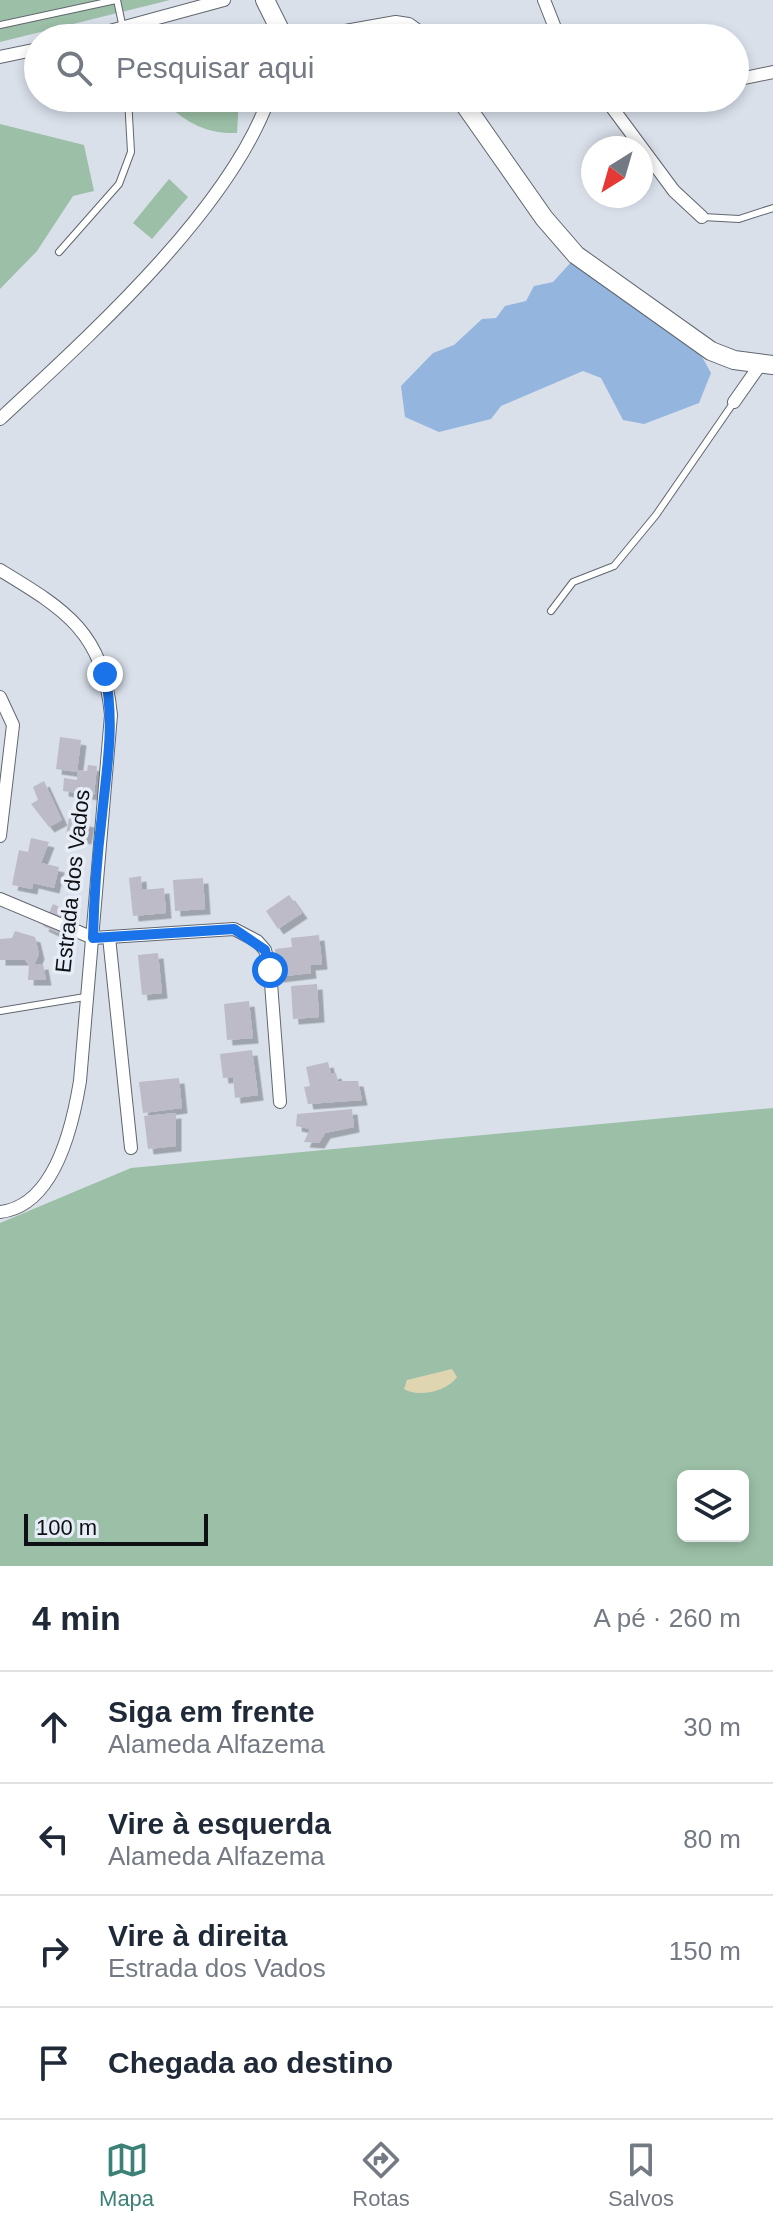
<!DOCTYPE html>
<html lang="pt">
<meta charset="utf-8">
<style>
body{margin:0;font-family:Arial,sans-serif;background:#f2f2f3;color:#1f2937}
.controls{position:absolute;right:24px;bottom:24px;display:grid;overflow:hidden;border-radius:12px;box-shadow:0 4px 12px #0003}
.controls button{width:72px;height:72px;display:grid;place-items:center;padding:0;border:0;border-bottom:2px solid #e0e1e3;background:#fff;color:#1f2937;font:40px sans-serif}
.compass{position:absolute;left:581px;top:136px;width:72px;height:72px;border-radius:50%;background:#fff;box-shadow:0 4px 12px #0003;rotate:217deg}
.scale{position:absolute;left:24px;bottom:20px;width:184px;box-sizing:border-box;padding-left:8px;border:4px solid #0e1013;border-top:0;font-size:22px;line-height:28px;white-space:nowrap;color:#0e1013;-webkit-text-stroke:6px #e7edf7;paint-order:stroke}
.stop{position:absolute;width:24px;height:24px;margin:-18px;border:6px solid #1a73e8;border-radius:50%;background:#fff}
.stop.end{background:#1a73e8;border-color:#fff;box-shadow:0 2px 8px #0008}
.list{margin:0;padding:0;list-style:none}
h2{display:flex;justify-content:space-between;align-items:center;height:104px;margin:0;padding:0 32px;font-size:34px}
h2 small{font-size:26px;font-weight:400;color:#747a83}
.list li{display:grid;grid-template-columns:52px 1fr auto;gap:24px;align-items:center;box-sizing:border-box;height:112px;padding:0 32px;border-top:2px solid #e0e1e3}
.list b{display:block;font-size:30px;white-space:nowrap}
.list p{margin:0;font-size:26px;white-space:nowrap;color:#747a83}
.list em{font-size:26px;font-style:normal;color:#747a83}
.icon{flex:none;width:44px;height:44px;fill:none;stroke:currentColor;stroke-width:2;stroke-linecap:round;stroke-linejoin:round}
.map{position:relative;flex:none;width:773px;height:1566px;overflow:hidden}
.search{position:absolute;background:#fff;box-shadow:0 4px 12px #0003;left:24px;right:24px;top:24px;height:88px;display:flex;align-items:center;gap:20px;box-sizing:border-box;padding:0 28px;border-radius:44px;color:#747a83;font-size:30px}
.sheet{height:552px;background:#fff}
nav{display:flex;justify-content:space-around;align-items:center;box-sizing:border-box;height:112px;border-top:2px solid #e0e1e3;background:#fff;font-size:22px;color:#747a83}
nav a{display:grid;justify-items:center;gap:4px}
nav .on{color:#3b8176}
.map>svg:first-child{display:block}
</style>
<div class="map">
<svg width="773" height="1566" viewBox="0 0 773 1566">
<defs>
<filter id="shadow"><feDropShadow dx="5.5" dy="5.5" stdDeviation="0" flood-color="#0004"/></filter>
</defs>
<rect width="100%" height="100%" fill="#d9e0ea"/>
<g fill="#9cbfa7" fill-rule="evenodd">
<polygon points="0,0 170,0 0,42"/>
<path d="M160,98h79l-2,35c-34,1 -53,-12 -77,-35z"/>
<polygon points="0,124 84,145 94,191 73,196 37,251 0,289"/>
<polygon points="169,179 188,197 152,239 133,223"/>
<path d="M773,1108v458h-773v-343l131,-55zM683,1476h60v60h-60z"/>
</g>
<path fill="#dfd6b1" d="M452,1369l5,8c-9,14 -39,21 -53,12l3,-9z"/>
<polygon fill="#93b5de" points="573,260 701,355 711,373 699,403 644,424 623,420 601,378 583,371 501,406 491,419 439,432 405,417 401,386 433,353 454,345 482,319 496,318 505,306 526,301 534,286 553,282"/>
<g fill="#bcbbc7" filter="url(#shadow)">
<polygon points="60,737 81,740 77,772 56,769"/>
<polygon points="88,765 97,766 94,795 63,791 64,778 77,780 78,770 87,771"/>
<polygon points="44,781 62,820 49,827 31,804 38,800 33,787"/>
<polygon points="69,818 89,822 86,839 66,835"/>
<polygon points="31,838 49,842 41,863 59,867 54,888 33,883 32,889 12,885 19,850 28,852"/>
<polygon points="141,876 142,890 164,888 166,913 133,916 129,878"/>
<polygon points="203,878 205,909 175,911 173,880"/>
<polygon points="289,895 302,913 278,929 266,911"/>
<polygon points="53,904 68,911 58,933 43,926"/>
<polygon points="15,931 35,937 39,954 34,965 43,964 46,980 28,980 29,965 25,960 0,960 0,939 12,938"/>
<polygon points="319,935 322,964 310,965 311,973 278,977 275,949 292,947 291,938"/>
<polygon points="158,953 162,993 142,995 138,955"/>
<polygon points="317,984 319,1017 293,1019 291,986"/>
<polygon points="249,1001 253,1038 227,1040 224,1004"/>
<polygon points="252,1050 258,1095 235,1098 233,1077 223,1078 220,1054"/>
<polygon points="328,1062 331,1074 336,1073 338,1081 358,1081 362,1100 308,1104 304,1087 310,1086 306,1067"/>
<polygon points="179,1078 182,1108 143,1113 139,1082"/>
<polygon points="352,1109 354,1127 325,1133 319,1143 304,1142 310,1129 296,1126 297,1114"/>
<polygon points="176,1113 176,1146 148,1149 144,1116"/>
</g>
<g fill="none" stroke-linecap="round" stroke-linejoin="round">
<defs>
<g id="lane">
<polyline points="117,0 125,38"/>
<polyline points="0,25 116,0"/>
<polyline points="703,217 739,219 773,208"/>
<polyline points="59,252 119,184 131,152 128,98"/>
<polyline points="551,611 573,582 614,566 656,515 734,402"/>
<polyline points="0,1011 85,997"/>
</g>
<g id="street">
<polyline points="544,0 559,38"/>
<polyline points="84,38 224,0"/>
<polyline points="0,57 38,49"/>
<polyline points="735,80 773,72"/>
<polyline points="605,98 674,191 702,217"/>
<polyline points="610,105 645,98"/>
<polyline points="734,402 760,365"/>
<path d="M0,419c88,-82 228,-207 269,-321"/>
<path d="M0,570c66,40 103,62 111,145l-31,366c-7,43 -25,125 -80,131"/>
<polyline points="0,697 13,725 0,836"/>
<polyline points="0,899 93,938 234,929 257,941 265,950 270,970 280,1102"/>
<polyline points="109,937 131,1148"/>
</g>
<g id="secondary">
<polyline points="265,0 284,38"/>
<polyline points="322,38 395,25 408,27 423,38"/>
<polyline points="460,98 544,218 576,255 711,351 734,360 773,365"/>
</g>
</defs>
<use href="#lane" stroke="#61666f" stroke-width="8"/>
<use href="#street" stroke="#61666f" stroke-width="14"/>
<use href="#secondary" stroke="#61666f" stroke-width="20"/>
<use href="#lane" stroke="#fff" stroke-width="6"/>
<use href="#street" stroke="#fff" stroke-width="12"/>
<use href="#secondary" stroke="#fff" stroke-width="18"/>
</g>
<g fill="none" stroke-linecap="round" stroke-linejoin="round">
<path stroke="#1a73e8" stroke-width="10" d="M105,674c10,48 2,93 -3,141 -5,41 -8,82 -9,123l141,-9 31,21 5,20"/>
</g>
<g text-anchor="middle" stroke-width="7" stroke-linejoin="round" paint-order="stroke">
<g font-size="22" fill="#0e1013" stroke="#e7edf7">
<text transform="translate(72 881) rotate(-84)" y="8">Estrada dos Vados</text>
</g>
</g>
</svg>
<div class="controls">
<button><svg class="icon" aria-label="layers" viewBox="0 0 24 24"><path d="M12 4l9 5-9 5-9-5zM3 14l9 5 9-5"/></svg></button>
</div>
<svg class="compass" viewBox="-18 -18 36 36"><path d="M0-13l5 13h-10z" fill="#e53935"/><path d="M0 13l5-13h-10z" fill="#747a83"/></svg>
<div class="scale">100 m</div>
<div class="stop" style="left:270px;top:970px"></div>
<div class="stop end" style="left:105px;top:674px"></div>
<div class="search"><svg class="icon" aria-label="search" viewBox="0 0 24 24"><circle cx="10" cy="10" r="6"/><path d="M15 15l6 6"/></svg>Pesquisar aqui</div>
</div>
<section class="sheet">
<h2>4 min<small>A pé · 260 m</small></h2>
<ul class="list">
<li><svg class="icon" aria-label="ahead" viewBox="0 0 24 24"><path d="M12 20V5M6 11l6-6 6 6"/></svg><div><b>Siga em frente</b><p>Alameda Alfazema</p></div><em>30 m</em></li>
<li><svg class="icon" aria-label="left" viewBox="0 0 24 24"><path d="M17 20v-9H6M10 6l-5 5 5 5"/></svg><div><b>Vire à esquerda</b><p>Alameda Alfazema</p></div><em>80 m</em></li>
<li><svg class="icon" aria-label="right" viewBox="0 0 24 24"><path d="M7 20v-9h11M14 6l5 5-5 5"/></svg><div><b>Vire à direita</b><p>Estrada dos Vados</p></div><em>150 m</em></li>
<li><svg class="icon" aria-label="arrive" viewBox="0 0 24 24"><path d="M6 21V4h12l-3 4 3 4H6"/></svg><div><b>Chegada ao destino</b></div></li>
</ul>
</section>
<nav>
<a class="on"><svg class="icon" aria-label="map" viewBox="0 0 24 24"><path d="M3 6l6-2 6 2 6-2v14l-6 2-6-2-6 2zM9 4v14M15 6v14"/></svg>Mapa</a>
<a><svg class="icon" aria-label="directions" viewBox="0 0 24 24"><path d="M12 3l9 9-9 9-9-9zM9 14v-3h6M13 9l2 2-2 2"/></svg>Rotas</a>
<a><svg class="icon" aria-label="saved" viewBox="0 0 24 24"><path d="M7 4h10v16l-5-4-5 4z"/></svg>Salvos</a>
</nav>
